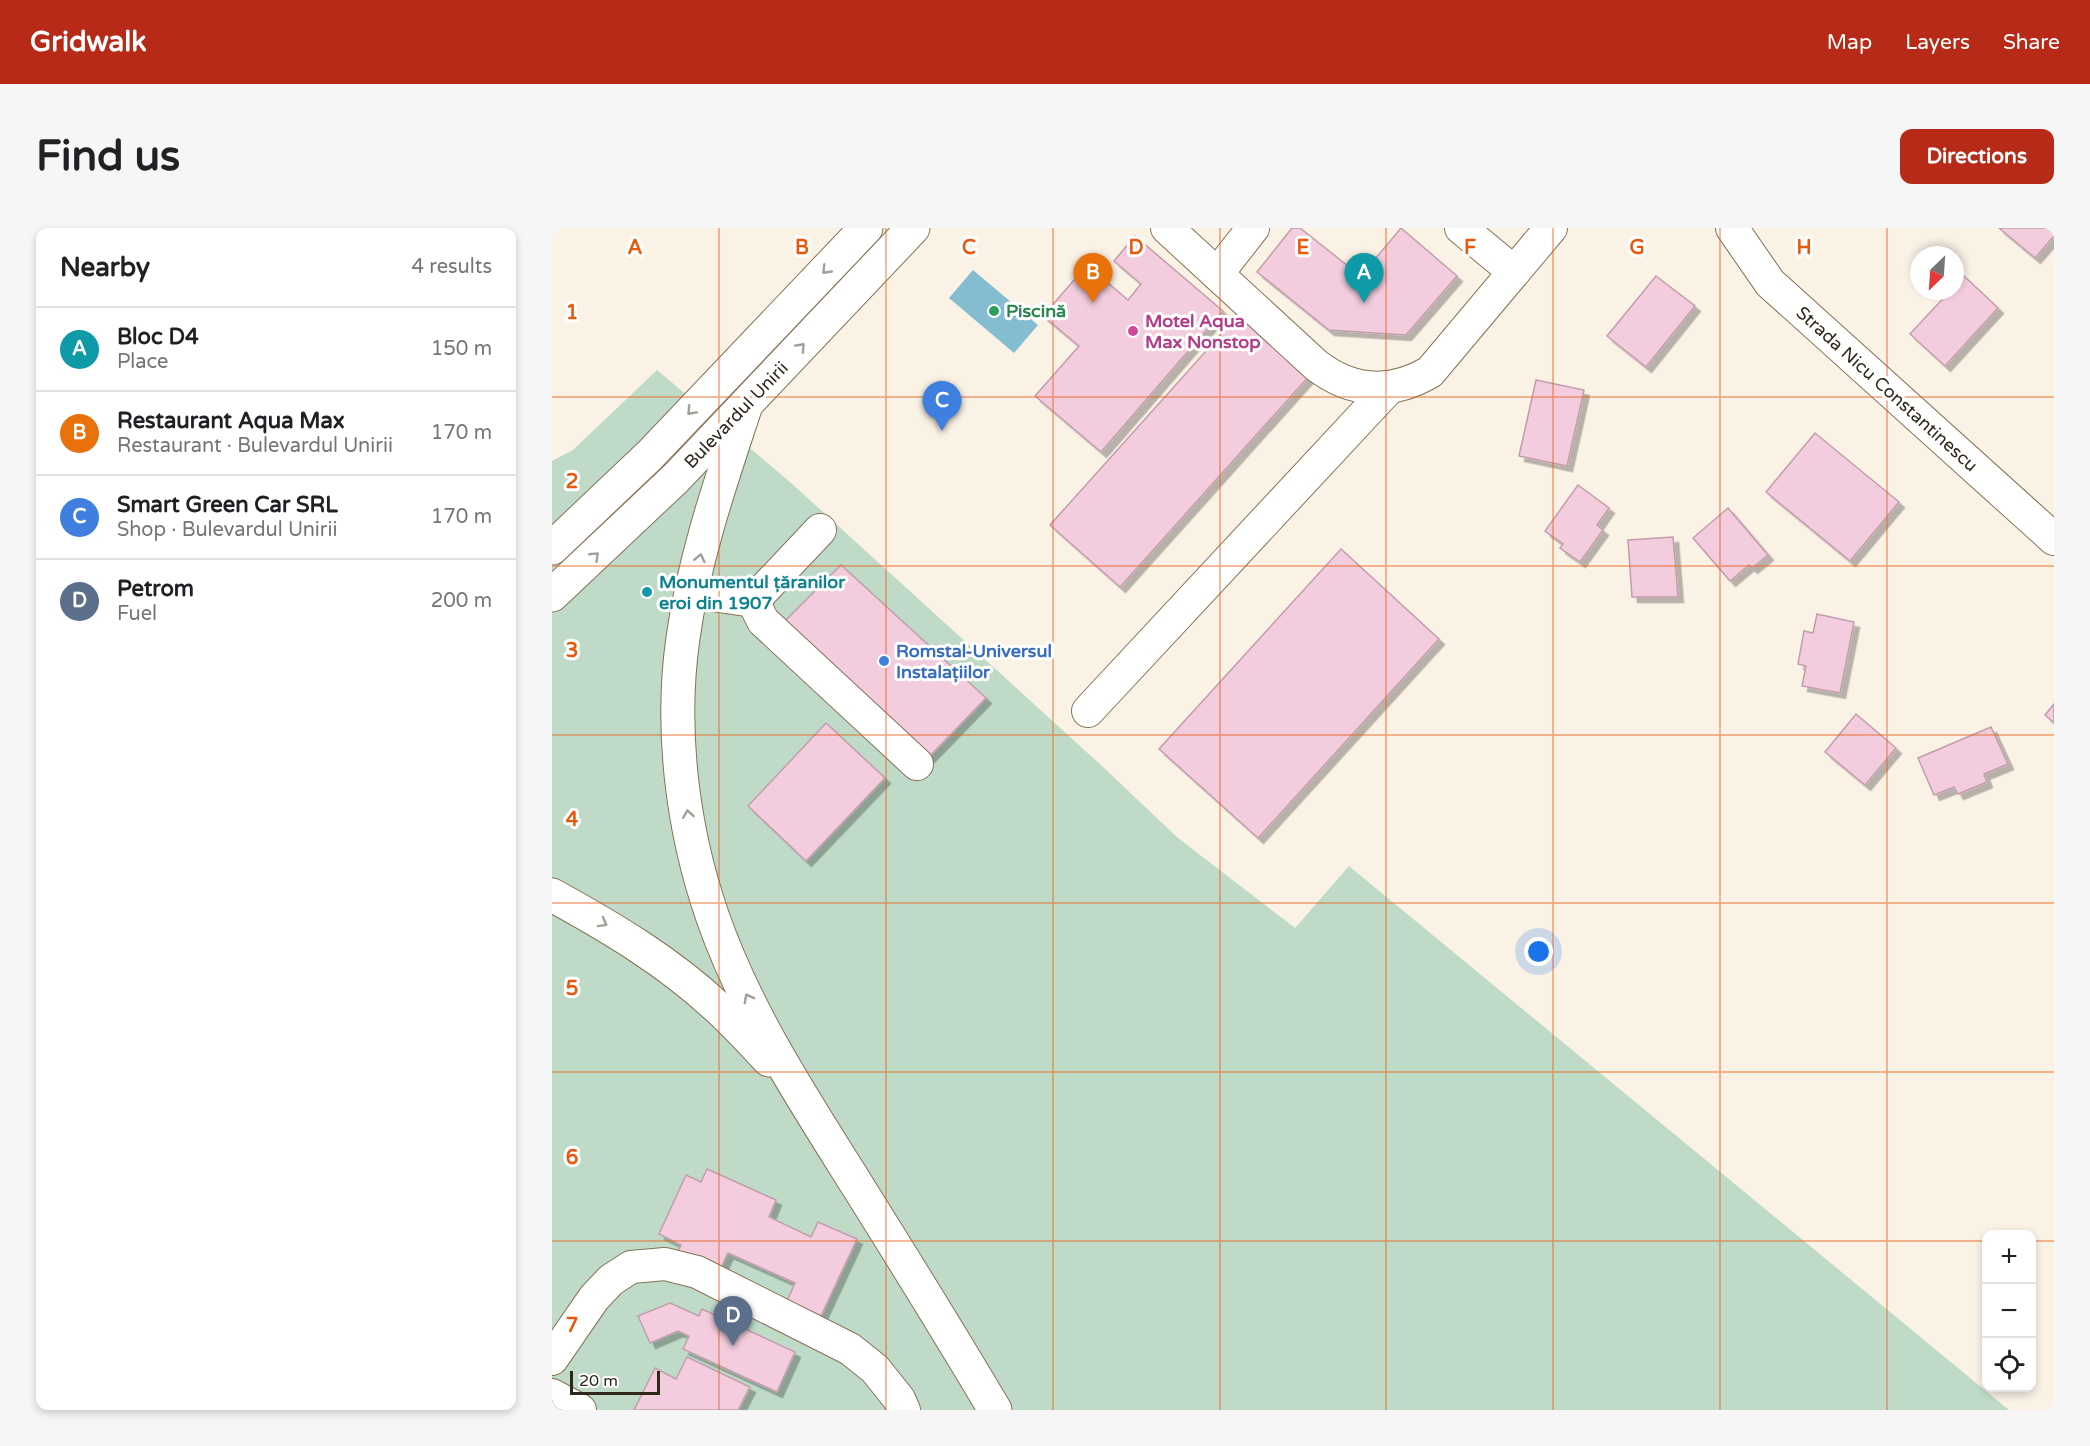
<!DOCTYPE html>
<meta charset="utf-8">
<style>
body{margin:0;font-family:"Varela Round",sans-serif;background:#f6f6f6;color:#202124}
.controls{position:absolute;right:18px;bottom:18px;display:grid;overflow:hidden;border-radius:12px;box-shadow:0 3px 9px #0003}
.controls button{width:54px;height:54px;display:grid;place-items:center;padding:0;border:0;border-bottom:2px solid #e0e0e0;background:#fff;color:#202124;font:30px sans-serif}
.compass{position:absolute;left:1358px;top:18px;width:54px;height:54px;border-radius:50%;background:#fff;box-shadow:0 3px 9px #0003;rotate:205deg}
.scale{position:absolute;left:18px;bottom:15px;width:90px;box-sizing:border-box;padding-left:6px;border:3px solid #30271b;border-top:0;font-size:16px;line-height:21px;white-space:nowrap;color:#30271b;-webkit-text-stroke:4px #fff;paint-order:stroke}
.you{position:absolute;left:987px;top:724px;width:21px;height:21px;margin:-15px;border:4px solid #fff;border-radius:50%;background:#1a73e8;box-shadow:0 0 0 9px #1a73e833}
.badge{display:grid;place-items:center;width:39px;height:39px;border-radius:50%;background:#b72a17;color:#fff;font-size:20px;font-weight:700}
.pin{position:absolute;translate:-50% -50px;filter:drop-shadow(0 2px 3px #0008)}
.pin::after{content:'';position:absolute;top:32px;width:21px;height:18px;background:inherit;clip-path:polygon(0 0,100% 0,50% 100%)}
.list{margin:0;padding:0;list-style:none}
h2{display:flex;justify-content:space-between;align-items:center;height:78px;margin:0;padding:0 24px;font-size:26px}
h2 small{font-size:20px;font-weight:400;color:#757577}
.list li{display:grid;grid-template-columns:39px 1fr auto;gap:18px;align-items:center;box-sizing:border-box;height:84px;padding:0 24px;border-top:2px solid #e0e0e0}
.list b{display:block;font-size:22px;white-space:nowrap}
.list p{margin:0;font-size:20px;white-space:nowrap;color:#757577}
.list em{font-size:20px;font-style:normal;color:#757577}
.icon{flex:none;width:33px;height:33px;fill:none;stroke:currentColor;stroke-width:2;stroke-linecap:round;stroke-linejoin:round}
.map{position:relative;flex:none;width:1502px;height:1182px;overflow:hidden;border-radius:12px}
header{display:flex;align-items:center;gap:36px;box-sizing:border-box;height:84px;padding:0 30px;background:#b72a17;color:#fff}
header strong{font-size:28px}
nav{display:flex;gap:33px;margin-inline-start:auto;font-size:21px}
.intro{display:flex;align-items:center;justify-content:space-between;box-sizing:border-box;height:144px;padding:0 36px}
h1{margin:0;font-size:42px}
.button{padding:15px 27px;border-radius:12px;background:#b72a17;color:#fff;font-size:21px;font-weight:700}
main{display:flex;gap:36px;padding:0 36px}
aside{flex:1;background:#fff;border-radius:12px;box-shadow:0 3px 9px #0003}
.map>svg:first-child{display:block}
</style>
<header>
<strong>Gridwalk</strong>
<nav><a>Map</a><a>Layers</a><a>Share</a></nav>
</header>
<div class="intro"><h1>Find us</h1><a class="button">Directions</a></div>
<main>
<aside>
<h2>Nearby<small>4 results</small></h2>
<ul class="list">
<li><span class="badge" style="background:#0f9aa8">A</span><div><b>Bloc D4</b><p>Place</p></div><em>150 m</em></li>
<li><span class="badge" style="background:#e8710a">B</span><div><b>Restaurant Aqua Max</b><p>Restaurant · Bulevardul Unirii</p></div><em>170 m</em></li>
<li><span class="badge" style="background:#3f7fe0">C</span><div><b>Smart Green Car SRL</b><p>Shop · Bulevardul Unirii</p></div><em>170 m</em></li>
<li><span class="badge" style="background:#5c6f8a">D</span><div><b>Petrom</b><p>Fuel</p></div><em>200 m</em></li>
</ul>
</aside>
<div class="map">
<svg width="1502" height="1182" viewBox="0 0 1502 1182">
<defs>
<filter id="shadow"><feDropShadow dx="5.5" dy="5.5" stdDeviation="0" flood-color="#0004"/></filter>
</defs>
<rect width="100%" height="100%" fill="#fbf2e6"/>
<polygon fill="#bfdbc8" points="105,142 238,254 550,538 626,610 743,700 797,638 1457,1182 0,1182 0,233 21,222"/>
<polygon fill="#85bdd0" points="421,42 486,97 462,125 397,70"/>
<g fill="#f3cddd" stroke="#c29ead" stroke-width="1.5" filter="url(#shadow)">
<polygon points="740,0 748,0 796,38 818,37 849,0 905,48 854,107 777,102 705,44"/>
<polygon points="1447,0 1502,0 1502,8 1483,30"/>
<polygon points="583,8 671,83 549,224 483,168 527,118 491,88 535,37 576,72 589,56 562,33"/>
<polygon points="1104,48 1143,78 1094,139 1055,108"/>
<polygon points="1412,48 1446,80 1393,138 1358,106 1398,63 1403,63 1403,57"/>
<polygon points="689,84 759,146 568,359 498,297"/>
<polygon points="984,152 1032,162 1015,238 967,228"/>
<polygon points="1263,205 1347,274 1298,333 1214,264"/>
<polygon points="1026,257 1057,280 1045,297 1051,302 1028,334 1008,320 1011,316 993,303"/>
<polygon points="1176,280 1216,327 1200,340 1197,337 1178,353 1141,310"/>
<polygon points="1121,309 1126,369 1080,369 1076,312"/>
<polygon points="789,321 887,411 706,610 607,521"/>
<polygon points="289,337 434,470 377,529 231,395"/>
<polygon points="1265,386 1302,394 1288,465 1250,458 1254,438 1246,436 1252,403 1261,405"/>
<polygon points="1502,476 1502,495 1493,487"/>
<polygon points="1304,486 1344,520 1313,557 1273,524"/>
<polygon points="274,495 333,550 254,633 196,578"/>
<polygon points="1439,499 1456,536 1432,546 1435,554 1406,566 1402,559 1382,567 1366,530"/>
<polygon points="155,941 224,972 217,989 259,1009 266,994 305,1011 269,1088 235,1073 243,1055 176,1025 166,1046 124,1027 129,1017 107,1006 134,947 149,954"/>
<polygon points="118,1075 147,1088 150,1081 243,1124 225,1164 131,1121 137,1108 126,1103 98,1115 86,1088"/>
<polygon points="135,1129 198,1159 186,1182 82,1182 103,1140 124,1151"/>
</g>
<g fill="none" stroke-linecap="round" stroke-linejoin="round">
<defs>
<g id="minor">
<path d="M615,0l149,137c36,28 75,30 114,7l121,-144"/>
<polyline points="909,0 962,44"/>
<polyline points="1180,0 1218,55 1502,311"/>
<polyline points="665,46 701,0"/>
<polyline points="140,364 201,373 268,302"/>
<polyline points="201,373 211,393 365,536"/>
<polyline points="536,483 836,161"/>
<polyline points="0,1131 42,1070 59,1052 79,1039 113,1036 145,1044 298,1121 323,1141 347,1171 352,1182"/>
<polyline points="0,1167 28,1182"/>
</g>
<g id="major">
<path d="M194,177c-25,76 -52,153 -63,233 -13,90 -1,190 29,277 33,96 91,184 145,270 47,75 93,149 138,225"/>
<polyline points="0,320 98,227 314,0"/>
<polyline points="0,367 124,250 361,0"/>
<path d="M0,667c58,32 116,66 165,112 18,16 35,35 52,53"/>
</g>
</defs>
<use href="#minor" stroke="#857255" stroke-width="34"/>
<use href="#major" stroke="#857255" stroke-width="35"/>
<use href="#minor" stroke="#fff" stroke-width="32"/>
<use href="#major" stroke="#fff" stroke-width="33"/>
</g>
<defs><path id="oneway-chevron" d="M-2-3.5L2.5 0L-2 3.5" fill="none" stroke-width="1.6" stroke-linecap="round" stroke-linejoin="round" transform="scale(1.5)"/></defs>
<g stroke="#a29e98">
<use href="#oneway-chevron" transform="translate(274 42) rotate(134)"/>
<use href="#oneway-chevron" transform="translate(249 119) rotate(-47)"/>
<use href="#oneway-chevron" transform="translate(139 183) rotate(133)"/>
<use href="#oneway-chevron" transform="translate(43 328) rotate(-44)"/>
<use href="#oneway-chevron" transform="translate(148 330) rotate(-77)"/>
<use href="#oneway-chevron" transform="translate(136 586) rotate(-99)"/>
<use href="#oneway-chevron" transform="translate(51 695) rotate(29)"/>
<use href="#oneway-chevron" transform="translate(196 770) rotate(-118)"/>
</g>
<path fill="none" stroke="#e8590c" stroke-width="1.5" stroke-opacity="0.55" d="M167,0v1182M334,0v1182M501,0v1182M668,0v1182M834,0v1182M1001,0v1182M1168,0v1182M1335,0v1182M0,169h1502M0,338h1502M0,507h1502M0,675h1502M0,844h1502M0,1013h1434M1480,1013h22"/>
<circle fill="#2e9e5b" stroke="#fff" stroke-width="2" cx="442" cy="83" r="6"/>
<circle fill="#d1479c" stroke="#fff" stroke-width="2" cx="581" cy="103" r="6"/>
<circle fill="#0f9aa8" stroke="#fff" stroke-width="2" cx="95" cy="364" r="6"/>
<circle fill="#3f7fe0" stroke="#fff" stroke-width="2" cx="332" cy="433" r="6"/>
<g text-anchor="middle" stroke-width="6" stroke-linejoin="round" paint-order="stroke">
<g font-size="18" font-weight="bold" fill="#27864d" stroke="#fff" text-anchor="start">
<text x="454" y="89">Piscină</text>
</g>
<g font-size="18" font-weight="bold" fill="#b23c85" stroke="#fff" text-anchor="start">
<text x="593" y="99">Motel Aqua<tspan x="593" dy="21">Max Nonstop</tspan></text>
</g>
<g font-size="18" fill="#30271b" stroke="#fff">
<text transform="translate(1335 161) rotate(42)" y="6">Strada Nicu Constantinescu</text>
<text transform="translate(184 187) rotate(-46)" y="6">Bulevardul Unirii</text>
</g>
<g font-size="18" font-weight="bold" fill="#0d838f" stroke="#fff" text-anchor="start">
<text x="107" y="360">Monumentul țăranilor<tspan x="107" dy="21">eroi din 1907</tspan></text>
</g>
<g font-size="18" font-weight="bold" fill="#366cbe" stroke="#fff" text-anchor="start">
<text x="344" y="429">Romstal-Universul<tspan x="344" dy="21">Instalațiilor</tspan></text>
</g>
</g>
<g font-size="20" text-anchor="middle" font-weight="bold" fill="#e8590c" stroke="#fff" stroke-width="6" stroke-linejoin="round" paint-order="stroke">
<text x="83" y="26">A</text>
<text x="250" y="26">B</text>
<text x="417" y="26">C</text>
<text x="584" y="26">D</text>
<text x="751" y="26">E</text>
<text x="918" y="26">F</text>
<text x="1085" y="26">G</text>
<text x="1252" y="26">H</text>
<text x="20" y="91">1</text>
<text x="20" y="260">2</text>
<text x="20" y="429">3</text>
<text x="20" y="598">4</text>
<text x="20" y="767">5</text>
<text x="20" y="936">6</text>
<text x="20" y="1104">7</text>
</g>
</svg>
<div class="controls">
<button>+</button>
<button>−</button>
<button><svg class="icon" aria-label="locate" viewBox="0 0 24 24"><circle cx="12" cy="12" r="6"/><path d="M12 2v4M12 18v4M2 12h4M18 12h4"/></svg></button>
</div>
<svg class="compass" viewBox="-18 -18 36 36"><path d="M0-13l5 13h-10z" fill="#e53935"/><path d="M0 13l5-13h-10z" fill="#757577"/></svg>
<div class="scale">20 m</div>
<div class="you"></div>
<div class="pin badge" style="left:812px;top:75px;background:#0f9aa8">A</div>
<div class="pin badge" style="left:541px;top:75px;background:#e8710a">B</div>
<div class="pin badge" style="left:390px;top:203px;background:#3f7fe0">C</div>
<div class="pin badge" style="left:181px;top:1118px;background:#5c6f8a">D</div>
</div>
</main>
